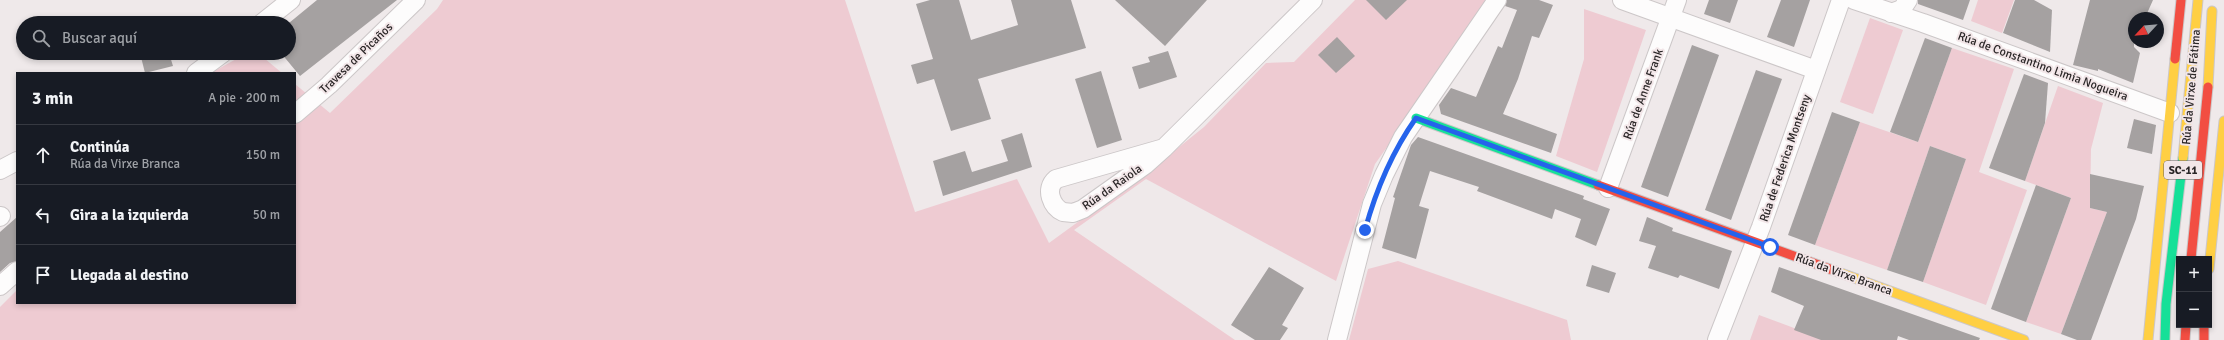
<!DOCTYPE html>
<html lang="es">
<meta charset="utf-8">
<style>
body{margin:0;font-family:Signika,sans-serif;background:#20242c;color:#f1f3f6}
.controls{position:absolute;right:12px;bottom:12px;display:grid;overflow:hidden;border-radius:0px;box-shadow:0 2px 6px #0003}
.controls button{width:36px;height:36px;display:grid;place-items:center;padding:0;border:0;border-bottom:1px solid #363941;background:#171b24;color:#f1f3f6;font:20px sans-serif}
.compass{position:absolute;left:2128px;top:12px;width:36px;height:36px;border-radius:50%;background:#171b24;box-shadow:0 2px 6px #0003;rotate:244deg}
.stop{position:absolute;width:12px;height:12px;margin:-9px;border:3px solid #2563eb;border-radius:50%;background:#fff}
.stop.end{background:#2563eb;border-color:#fff;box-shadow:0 1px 4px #0008}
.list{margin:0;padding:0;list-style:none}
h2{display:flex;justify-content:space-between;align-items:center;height:52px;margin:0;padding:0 16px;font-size:17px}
h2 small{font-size:13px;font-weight:400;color:#9ea1a6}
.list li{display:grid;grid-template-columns:26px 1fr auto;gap:12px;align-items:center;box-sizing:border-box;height:60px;padding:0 16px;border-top:1px solid #363941}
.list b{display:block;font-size:15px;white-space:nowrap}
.list p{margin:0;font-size:13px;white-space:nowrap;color:#9ea1a6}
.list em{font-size:13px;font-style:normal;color:#9ea1a6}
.icon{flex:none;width:22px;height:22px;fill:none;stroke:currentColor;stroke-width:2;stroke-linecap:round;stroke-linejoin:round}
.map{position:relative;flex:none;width:2224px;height:340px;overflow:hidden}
.search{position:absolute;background:#171b24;box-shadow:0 2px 6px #0003;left:16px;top:16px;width:280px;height:44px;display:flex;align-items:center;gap:10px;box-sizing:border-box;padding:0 14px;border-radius:22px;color:#9ea1a6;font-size:15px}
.panel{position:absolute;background:#171b24;box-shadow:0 2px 6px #0003;left:16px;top:72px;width:280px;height:232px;border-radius:0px}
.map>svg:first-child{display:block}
</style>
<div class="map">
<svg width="2224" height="340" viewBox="0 0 2224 340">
<rect width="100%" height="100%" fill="#efe9ea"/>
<g fill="#eecbd2">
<polygon points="443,0 845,0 915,212 1017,179 1049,243 1163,160 1204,127 1266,63 1294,62 1355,0 1491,0 1375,164 1336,281 1146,179 1074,230 1235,340 0,340 0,307 17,290 17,303 295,303 295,84 330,113 437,9"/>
<polygon points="1978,0 2014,0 2002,33 1971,21"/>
<polygon points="1584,9 1646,30 1597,172 1556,156 1584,59"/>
<polygon points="1870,18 1903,30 1873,114 1840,102"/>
<polygon points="1952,48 2014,69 1979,172 2027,190 1986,305 1923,282 1966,159 1930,146 1887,270 1815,245 1860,122 1918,142"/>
<polygon points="247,53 258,53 282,73 211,73"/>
<polygon points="2058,86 2103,103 2091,149 2090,208 2107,212 2061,334 2026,322 2071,198 2025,181"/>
<polygon points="1398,261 1567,320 1571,340 1349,340 1368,269"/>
<polygon points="1759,315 1826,340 1750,340"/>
</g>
<g fill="#a5a1a1">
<polygon points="317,0 397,0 300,76 281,53 289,53 289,23"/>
<polygon points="930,0 959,0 971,40 1018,25 1011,0 1071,0 1086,48 978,79 991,119 951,131 934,79 917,84 911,65 933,59 916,4"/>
<polygon points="1115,0 1207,0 1165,46"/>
<polygon points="1366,0 1407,0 1386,20"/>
<polygon points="1507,0 1539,0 1553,5 1539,38 1532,36 1518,79 1503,114 1557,134 1551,153 1441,114 1439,105 1451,88 1476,97 1498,46 1502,48 1517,10 1505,6"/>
<polygon points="1709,0 1738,0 1730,23 1704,14"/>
<polygon points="1781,0 1810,0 1794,47 1767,37"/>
<polygon points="1918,0 1970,0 1963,20 1918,4"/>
<polygon points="2015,0 2034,0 2052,10 2050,52 2003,33"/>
<polygon points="2090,0 2153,0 2145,18 2134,18 2134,47 2140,53 2133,83 2098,69 2098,71 2073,65"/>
<polygon points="1337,37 1355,56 1336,73 1318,55"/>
<polygon points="1925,38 1952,48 1918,142 1890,132"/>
<polygon points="1692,45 1719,55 1668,197 1641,187"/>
<polygon points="1168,51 1177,77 1139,89 1132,67 1150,62 1148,57"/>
<polygon points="140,53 169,53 173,66 145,73"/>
<polygon points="1756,70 1782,79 1731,220 1705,210"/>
<polygon points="1101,71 1122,140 1097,148 1075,79"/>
<polygon points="2024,74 2048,83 2045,123 2025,181 1989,168"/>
<polygon points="1832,112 1860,122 1815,245 1788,235"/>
<polygon points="2134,119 2156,125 2152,154 2127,148"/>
<polygon points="1022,133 1032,167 943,196 933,161 965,151 972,172 1008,161 1001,140"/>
<polygon points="1418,137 1584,196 1583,199 1610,209 1596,246 1575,237 1581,219 1555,209 1552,219 1477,191 1479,187 1430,171 1419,206 1429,209 1416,259 1382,248 1395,198 1393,197 1411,145"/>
<polygon points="1930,146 1966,159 1923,282 1887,270"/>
<polygon points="2090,174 2144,186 2136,219 2091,340 2077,340 2061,334 2107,212 2090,208"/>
<polygon points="2036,185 2071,198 2026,322 1991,309"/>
<polygon points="17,217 17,261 10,263 0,272 0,232"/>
<polygon points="1647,217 1673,228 1672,231 1732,251 1719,289 1680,275 1678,278 1648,268 1656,246 1639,241"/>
<polygon points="1592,265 1616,273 1609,293 1586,286"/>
<polygon points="1269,267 1304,288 1282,325 1288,328 1280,340 1255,340 1231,325"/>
<polygon points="1779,267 1980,338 1979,340 1909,340 1898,336 1897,340 1821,340 1794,330 1804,306 1771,292"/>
</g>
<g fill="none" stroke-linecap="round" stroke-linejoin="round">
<defs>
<g id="street">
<polyline points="1622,0 1816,70"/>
<polyline points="1854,0 1923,23 2170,113"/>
<polyline points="1891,13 1902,9 1908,0"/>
<polyline points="262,23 291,0"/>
<polyline points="196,73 223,53"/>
<polyline points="295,114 329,85 416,0"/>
<path d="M1164,148l-108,31c-12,10 -4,28 7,33l10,1 10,-4 62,-44 19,-17 149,-148"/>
<polyline points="0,170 17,161"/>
<polyline points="1608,188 1677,0"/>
<polyline points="0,217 1,216"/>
<polyline points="0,286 17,271"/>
<polyline points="1337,340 1372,204 1384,175 1403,137 1497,0"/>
<polyline points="1717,340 1761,227 1841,0"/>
</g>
<g id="fast">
<polyline points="1416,118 1598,185"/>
<polyline points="2165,340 2166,304 2183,158"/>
</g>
<g id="slow">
<polyline points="2208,87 2212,11"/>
<polyline points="2183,158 2198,0"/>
<polyline points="2209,269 2224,121"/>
<polyline points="1838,272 2024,340"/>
<polyline points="2148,340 2175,59"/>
</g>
<g id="jam">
<polyline points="2175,59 2181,0"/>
<polyline points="1598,185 1838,272"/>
<polyline points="2191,259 2208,87"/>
<polyline points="2204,325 2204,340"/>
<polyline points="2185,340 2186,325"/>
</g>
</defs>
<use href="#street" stroke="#ccc7c8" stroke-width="20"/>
<use href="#fast" stroke="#ccc7c8" stroke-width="11"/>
<use href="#slow" stroke="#ccc7c8" stroke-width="11"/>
<use href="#jam" stroke="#ccc7c8" stroke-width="11"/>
<use href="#street" stroke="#fdfcfc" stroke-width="18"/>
<use href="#fast" stroke="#16e098" stroke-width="9"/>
<use href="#slow" stroke="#ffcf43" stroke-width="9"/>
<use href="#jam" stroke="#f24e42" stroke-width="9"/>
</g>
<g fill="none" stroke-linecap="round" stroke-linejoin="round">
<path stroke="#2563eb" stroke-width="5" d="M1365,230c11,-40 27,-78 51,-112l354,129"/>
</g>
<g text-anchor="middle" stroke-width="4" stroke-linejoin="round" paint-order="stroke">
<rect fill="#f2e6e8" stroke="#666061" stroke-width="1" x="2164" y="161" width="38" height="18" rx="3"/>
<g font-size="11" font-weight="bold" fill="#2a2627">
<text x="2183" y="174">SC-11</text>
</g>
<g font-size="12" fill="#2a2627" stroke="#f2e6e8">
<text transform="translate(356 58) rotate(-44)" y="4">Travesa de Picaños</text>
<text transform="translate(2043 66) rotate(20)" y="4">Rúa de Constantino Limia Nogueira</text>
<text transform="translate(2191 87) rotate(-85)" y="4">Rúa da Virxe de Fátima</text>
<text transform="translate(1643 94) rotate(-70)" y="4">Rúa de Anne Frank</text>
<text transform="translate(1785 158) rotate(-71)" y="4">Rúa de Federica Montseny</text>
<text transform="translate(1112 187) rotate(-35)" y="4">Rúa da Raiola</text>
<text transform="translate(1844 274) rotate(20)" y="4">Rúa da Virxe Branca</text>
</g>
</g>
</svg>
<div class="controls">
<button>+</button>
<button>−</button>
</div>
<svg class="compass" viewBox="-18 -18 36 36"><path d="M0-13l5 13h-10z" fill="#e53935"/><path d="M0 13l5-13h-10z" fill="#9ea1a6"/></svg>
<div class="stop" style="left:1770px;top:247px"></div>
<div class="stop end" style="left:1365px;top:230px"></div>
<div class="search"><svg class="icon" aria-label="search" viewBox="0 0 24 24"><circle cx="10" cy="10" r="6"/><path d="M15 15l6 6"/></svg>Buscar aquí</div>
<section class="panel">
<h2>3 min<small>A pie · 200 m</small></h2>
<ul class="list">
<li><svg class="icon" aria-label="ahead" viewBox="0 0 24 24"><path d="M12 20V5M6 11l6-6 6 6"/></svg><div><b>Continúa</b><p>Rúa da Virxe Branca</p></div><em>150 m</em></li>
<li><svg class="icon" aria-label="left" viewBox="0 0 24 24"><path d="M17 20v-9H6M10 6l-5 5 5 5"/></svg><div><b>Gira a la izquierda</b></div><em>50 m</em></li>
<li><svg class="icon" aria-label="arrive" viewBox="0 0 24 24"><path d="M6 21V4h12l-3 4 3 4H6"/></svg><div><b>Llegada al destino</b></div></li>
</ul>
</section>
</div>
